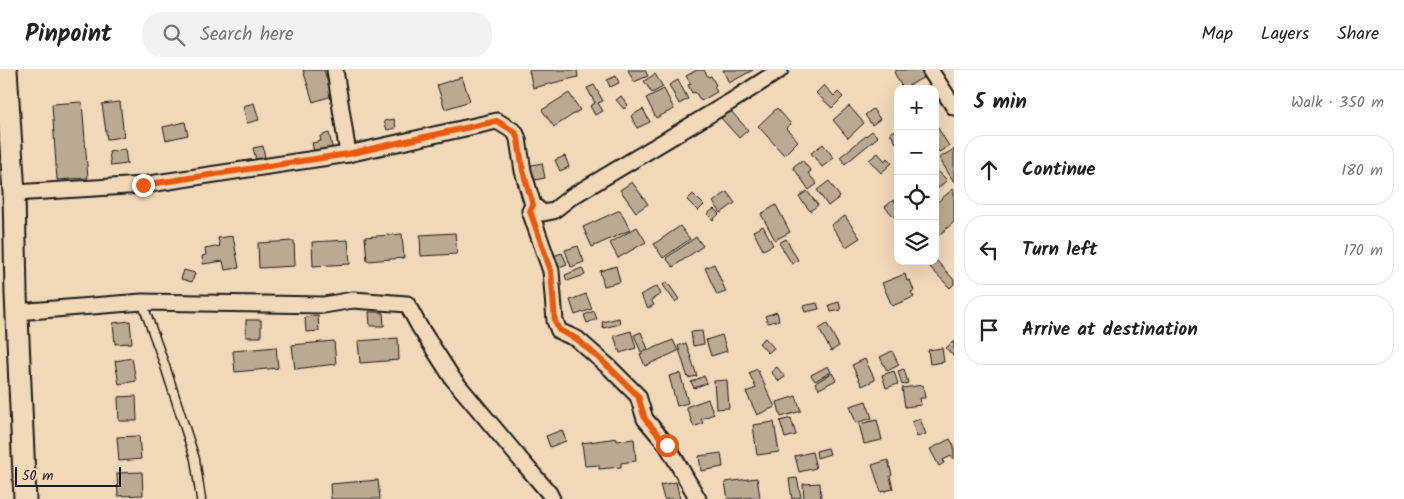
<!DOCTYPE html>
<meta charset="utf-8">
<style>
body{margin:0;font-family:Kalam,sans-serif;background:#f2f2f2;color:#222}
.controls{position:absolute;right:15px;top:15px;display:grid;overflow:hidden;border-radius:10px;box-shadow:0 5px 20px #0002}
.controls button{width:45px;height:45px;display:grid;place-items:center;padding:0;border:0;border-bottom:1px solid #e0e0e0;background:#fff;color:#222;font:25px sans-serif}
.scale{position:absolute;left:15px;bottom:12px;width:106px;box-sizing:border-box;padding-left:5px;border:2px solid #1c1c1c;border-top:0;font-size:14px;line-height:18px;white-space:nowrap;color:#1c1c1c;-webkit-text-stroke:4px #f0d8b8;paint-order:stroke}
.stop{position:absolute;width:15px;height:15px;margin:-11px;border:4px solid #ea580c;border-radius:50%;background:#fff}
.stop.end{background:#ea580c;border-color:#fff;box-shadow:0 1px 5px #0008}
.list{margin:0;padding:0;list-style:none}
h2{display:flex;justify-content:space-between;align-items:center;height:65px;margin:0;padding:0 20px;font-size:21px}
h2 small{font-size:16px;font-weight:400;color:#767676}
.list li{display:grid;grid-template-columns:32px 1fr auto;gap:15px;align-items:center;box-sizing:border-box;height:70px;margin:0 10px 10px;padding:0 10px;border:1px solid #e0e0e0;border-radius:20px}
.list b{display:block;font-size:19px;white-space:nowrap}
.list em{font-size:16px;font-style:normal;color:#767676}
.icon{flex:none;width:28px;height:28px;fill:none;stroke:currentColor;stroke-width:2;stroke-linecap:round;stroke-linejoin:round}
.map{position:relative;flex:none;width:954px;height:429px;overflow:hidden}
header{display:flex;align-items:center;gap:30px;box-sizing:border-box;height:70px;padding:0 25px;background:#fff;border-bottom:1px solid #e0e0e0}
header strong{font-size:24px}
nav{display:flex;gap:28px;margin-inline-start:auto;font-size:18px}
.search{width:350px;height:45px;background:#f2f2f2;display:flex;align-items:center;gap:12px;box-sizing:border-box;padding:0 18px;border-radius:20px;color:#767676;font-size:19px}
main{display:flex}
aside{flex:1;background:#fff}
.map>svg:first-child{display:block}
</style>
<header>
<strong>Pinpoint</strong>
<div class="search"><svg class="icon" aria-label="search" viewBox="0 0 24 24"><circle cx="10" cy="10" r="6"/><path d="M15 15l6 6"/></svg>Search here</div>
<nav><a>Map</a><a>Layers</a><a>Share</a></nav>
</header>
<main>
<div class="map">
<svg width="954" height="429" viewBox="0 0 954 429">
<rect width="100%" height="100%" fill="#f0d8b8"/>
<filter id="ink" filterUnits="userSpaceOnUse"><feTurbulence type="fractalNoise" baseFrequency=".02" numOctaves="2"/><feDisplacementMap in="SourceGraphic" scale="10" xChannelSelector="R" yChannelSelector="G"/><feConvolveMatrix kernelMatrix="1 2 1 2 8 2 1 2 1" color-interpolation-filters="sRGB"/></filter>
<g filter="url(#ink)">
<g fill="#bca992" stroke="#1c1c1c">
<polygon points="303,0 324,0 332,26 313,32"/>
<polygon points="529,0 577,0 578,7 533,18"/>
<polygon points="628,0 645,0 648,6 634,12"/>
<polygon points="697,0 704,0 708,7 711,6 716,15 714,17 717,22 701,31 695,22 692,23 688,15 691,14 686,6"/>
<polygon points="723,0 753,0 729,13"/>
<polygon points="897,0 922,0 926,6 903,19 894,2"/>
<polygon points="655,4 663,17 652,23 644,11"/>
<polygon points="616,6 619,13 610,17 607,10"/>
<polygon points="462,7 470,31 445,39 437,15"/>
<polygon points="678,10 688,29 679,34 669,15"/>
<polygon points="594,15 603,31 598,33 603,41 595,45 590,36 595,33 587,18"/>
<polygon points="824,15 834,26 838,22 843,27 832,38 816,23"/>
<polygon points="664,19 674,39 656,48 646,28"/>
<polygon points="569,23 580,40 554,57 542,40"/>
<polygon points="621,26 628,35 624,39 616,30"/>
<polygon points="82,32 88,108 57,110 52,34"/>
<polygon points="120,32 124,67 107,69 102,34"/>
<polygon points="254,33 259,50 247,53 243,36"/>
<polygon points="849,36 864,53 848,68 833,50"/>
<polygon points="777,38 791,54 786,58 798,71 784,85 758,56"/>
<polygon points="643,39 650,52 637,58 631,46"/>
<polygon points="873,39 880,49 872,55 865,45"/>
<polygon points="730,40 748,60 739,68 721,48"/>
<polygon points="394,49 396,58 387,60 384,51"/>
<polygon points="185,52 188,65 166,70 163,57"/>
<polygon points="938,58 949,76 939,82 935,75 935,60"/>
<polygon points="898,59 898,72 896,73 890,63"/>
<polygon points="872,61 878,67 845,94 840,87"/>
<polygon points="329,63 333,81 315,86 312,73 321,71 320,66"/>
<polygon points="823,74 834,88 822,97 811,83"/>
<polygon points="263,76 265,88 256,90 253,78"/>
<polygon points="125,79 127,94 111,96 109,82"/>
<polygon points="954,79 954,112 939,88"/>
<polygon points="878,83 885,91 887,88 892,93 881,103 869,90"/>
<polygon points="565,86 569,97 560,101 555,90"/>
<polygon points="802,90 811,101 808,103 817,114 809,120 793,97"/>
<polygon points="542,93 545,108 530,111 527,96"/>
<polygon points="935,98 947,110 935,121"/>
<polygon points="829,111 840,127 828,136 817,120"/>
<polygon points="632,112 648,134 636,142 620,120"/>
<polygon points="953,119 954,120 954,152 938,166 935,163 935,134"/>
<polygon points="807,121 818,135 810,141 799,127"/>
<polygon points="727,122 735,133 721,143 713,132"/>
<polygon points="693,124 704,135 698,141 687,130"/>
<polygon points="893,130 898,136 898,148 896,149 885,137"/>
<polygon points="776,135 790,162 775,170 761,144"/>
<polygon points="714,139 719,144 713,150 707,144"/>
<polygon points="620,140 630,160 592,177 583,157"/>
<polygon points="845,146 860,168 846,177 831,155"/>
<polygon points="680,156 690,169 663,188 654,174"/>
<polygon points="763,156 773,175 763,180 753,161"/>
<polygon points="637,157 646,172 618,188 610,173"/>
<polygon points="455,163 457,184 421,186 420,165"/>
<polygon points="402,164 404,188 367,191 365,167"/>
<polygon points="233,166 239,198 225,200 223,191 203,194 202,186 206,185 205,179 220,176 218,168"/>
<polygon points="696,167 703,176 673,197 666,188"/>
<polygon points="786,169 798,190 792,194 779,173"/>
<polygon points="348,170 350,194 313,196 312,172"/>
<polygon points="294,171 295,196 259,198 258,173"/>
<polygon points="578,176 584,192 571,197 565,180"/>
<polygon points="562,183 567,194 557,198 553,186"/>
<polygon points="935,189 954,210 954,214 950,218 927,194 930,191 935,191"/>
<polygon points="714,194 726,222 717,225 705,198"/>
<polygon points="616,196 620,212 604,216 600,201"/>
<polygon points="582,198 585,205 567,211 565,205"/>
<polygon points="184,200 195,203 192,212 181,209"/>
<polygon points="905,204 907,211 910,210 914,221 911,222 914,227 892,236 882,213"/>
<polygon points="667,212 679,229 675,232 663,215"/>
<polygon points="657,216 661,224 651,230 654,235 648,238 640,225"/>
<polygon points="586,224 592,239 575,245 570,230"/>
<polygon points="839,232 841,240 831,242 829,235"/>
<polygon points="817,233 819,239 805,242 803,236"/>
<polygon points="594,241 597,249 587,253 584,245"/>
<polygon points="369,242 383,242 384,256 370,256"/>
<polygon points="777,242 779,250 768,253 765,246"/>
<polygon points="318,246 319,261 306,262 305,247"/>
<polygon points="619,248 620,254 603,258 602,252"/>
<rect x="246" y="250" width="15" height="17"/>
<polygon points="130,251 132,273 115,274 113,253"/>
<polygon points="827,254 839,276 831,281 819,259"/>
<polygon points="631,261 636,278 620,283 614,266"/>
<polygon points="702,261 704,274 693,276 691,262"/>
<polygon points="641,262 648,279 641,282 634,265"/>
<polygon points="722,265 727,281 711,286 706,270"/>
<polygon points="398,268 399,290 360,293 358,271"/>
<polygon points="765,268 774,278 768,283 759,273"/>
<polygon points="673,270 678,281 645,296 640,284"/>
<polygon points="334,271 336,294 295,299 292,275"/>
<polygon points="954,271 954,287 946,278"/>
<polygon points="686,273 697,306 688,308 678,276"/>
<polygon points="276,277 278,298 235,302 233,281"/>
<polygon points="942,278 944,292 930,294 928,280"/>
<polygon points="892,281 899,295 887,301 880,287"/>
<polygon points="132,288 136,311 119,314 115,291"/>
<polygon points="865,289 875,310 862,316 852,295"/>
<polygon points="828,296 831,302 815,311 811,305"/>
<polygon points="777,297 785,307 779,311 771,302"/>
<polygon points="757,299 775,337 757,345 746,322 756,318 749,303"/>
<polygon points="904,299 908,313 902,315 898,301"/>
<polygon points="894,301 898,314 886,318 882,305"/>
<polygon points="680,303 688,333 677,336 669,306"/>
<polygon points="832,303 836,310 819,319 815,313"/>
<polygon points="704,306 707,313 694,318 691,312"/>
<polygon points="727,310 729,338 716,339 714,311"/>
<polygon points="923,315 925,328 920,328 921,335 905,337 902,318"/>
<polygon points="136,326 137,351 119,351 118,327"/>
<polygon points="796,326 801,341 781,347 777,332"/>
<polygon points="708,329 714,344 701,349 703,353 694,357 686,337"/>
<polygon points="866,331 872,348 856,353 850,336"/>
<polygon points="791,348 796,365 785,368 780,351"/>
<polygon points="920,349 926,364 917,367 912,352"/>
<polygon points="877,350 882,370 864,374 859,354"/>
<polygon points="774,352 779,382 757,385 753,355"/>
<polygon points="562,360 566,371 550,377 546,366"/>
<polygon points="139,366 141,389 119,391 117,367"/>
<polygon points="617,368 617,371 634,369 636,391 621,393 621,397 599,399 599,395 585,396 582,373"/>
<polygon points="950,369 954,376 954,388 953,389 951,386 943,390 944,393 939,396 930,379"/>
<polygon points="828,378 830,384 817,388 816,381"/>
<polygon points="812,382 816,398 799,402 795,386"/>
<polygon points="721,383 723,397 701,401 699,386"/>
<polygon points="888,390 892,405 890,406 893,419 881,422 872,395"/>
<polygon points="142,402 143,425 118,426 117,403"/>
<polygon points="757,408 760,427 728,429 725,412"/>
<polygon points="797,408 801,427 792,429 789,409"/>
<polygon points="378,410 380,429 331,429 330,414"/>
<polygon points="676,412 680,429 664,429 660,415"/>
<polygon points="820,413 821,429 804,429 803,414"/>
</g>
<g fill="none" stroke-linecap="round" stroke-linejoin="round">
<defs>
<polyline id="service" points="142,232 165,296 195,389 201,429"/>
<g id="minor">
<polyline points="335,0 348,84"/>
<polyline points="930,0 954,37"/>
<polyline points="14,123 143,115 348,84 497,51 515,62 518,69 523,101 533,135 543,143 553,141 571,127 730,32 780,0"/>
<polyline points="533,135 530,141 551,201 555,251 559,261 577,269 610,298 638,326 645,349 667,375 698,429"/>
<polyline points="17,242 142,232 324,235 353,230 407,234 419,256 453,309 520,389 549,423 552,429"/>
</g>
<polyline id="secondary" points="6,0 14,123 16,224 25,429"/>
</defs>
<use href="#service" stroke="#1c1c1c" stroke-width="11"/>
<use href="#minor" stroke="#1c1c1c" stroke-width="19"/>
<use href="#secondary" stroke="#1c1c1c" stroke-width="25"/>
<use href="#service" stroke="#f0d8b8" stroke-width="8"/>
<use href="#minor" stroke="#f0d8b8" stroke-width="15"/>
<use href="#secondary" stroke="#f0d8b8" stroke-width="21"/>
</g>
</g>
<g fill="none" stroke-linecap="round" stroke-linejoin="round" filter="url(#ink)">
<polyline stroke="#ea580c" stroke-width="6" points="143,115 348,84 497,51 515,62 518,69 523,101 533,135 530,141 551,201 555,251 559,260 577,269 610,298 638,326 645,349 667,375"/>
</g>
</svg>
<div class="controls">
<button>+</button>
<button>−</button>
<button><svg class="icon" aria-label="locate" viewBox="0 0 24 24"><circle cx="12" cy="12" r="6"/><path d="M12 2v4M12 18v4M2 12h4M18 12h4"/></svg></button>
<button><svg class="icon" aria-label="layers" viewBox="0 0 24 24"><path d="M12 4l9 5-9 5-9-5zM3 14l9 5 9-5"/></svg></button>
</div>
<div class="scale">50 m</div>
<div class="stop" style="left:667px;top:375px"></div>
<div class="stop end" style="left:143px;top:115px"></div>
</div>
<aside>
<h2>5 min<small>Walk · 350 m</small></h2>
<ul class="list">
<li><svg class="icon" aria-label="ahead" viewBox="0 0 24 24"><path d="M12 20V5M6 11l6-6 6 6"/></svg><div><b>Continue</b></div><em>180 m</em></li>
<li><svg class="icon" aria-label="left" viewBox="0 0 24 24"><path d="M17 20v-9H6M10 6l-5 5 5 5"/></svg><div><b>Turn left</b></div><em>170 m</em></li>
<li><svg class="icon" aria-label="arrive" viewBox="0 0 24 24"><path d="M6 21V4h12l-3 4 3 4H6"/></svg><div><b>Arrive at destination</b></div></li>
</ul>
</aside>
</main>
